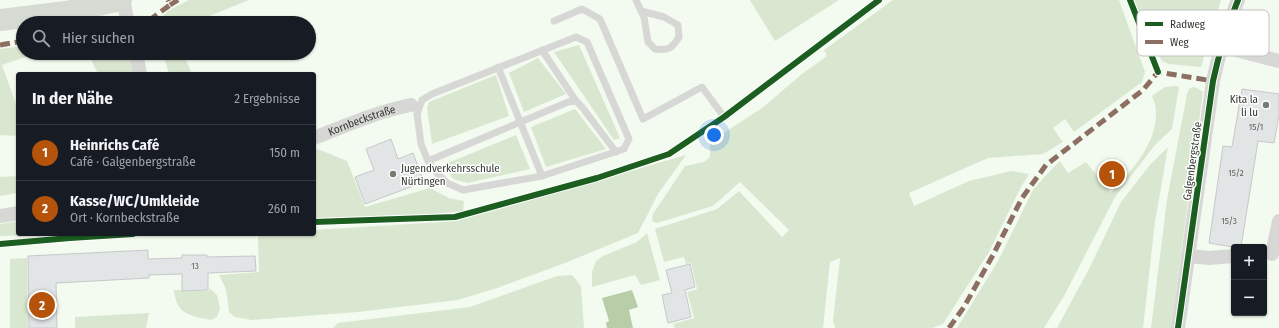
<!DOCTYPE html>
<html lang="de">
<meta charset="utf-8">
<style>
body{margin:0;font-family:"Fira Sans Condensed",sans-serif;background:#242831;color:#f1f3f6}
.controls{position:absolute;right:12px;bottom:12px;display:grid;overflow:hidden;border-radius:4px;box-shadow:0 1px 3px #0004}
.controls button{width:36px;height:36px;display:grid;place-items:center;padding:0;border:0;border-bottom:1px solid #363941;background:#171b24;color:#f1f3f6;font:20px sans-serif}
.you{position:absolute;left:714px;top:135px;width:14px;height:14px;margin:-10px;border:3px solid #fff;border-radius:50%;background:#1a73e8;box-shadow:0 0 0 6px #1a73e833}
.badge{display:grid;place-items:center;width:26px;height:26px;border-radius:50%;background:#b45309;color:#fff;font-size:13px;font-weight:700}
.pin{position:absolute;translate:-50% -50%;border:2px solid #fff;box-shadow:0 1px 4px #0006}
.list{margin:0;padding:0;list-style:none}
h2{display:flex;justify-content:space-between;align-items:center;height:52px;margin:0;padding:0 16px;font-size:17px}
h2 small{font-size:13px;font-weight:400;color:#9ea1a6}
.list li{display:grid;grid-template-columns:26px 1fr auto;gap:12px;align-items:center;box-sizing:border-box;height:56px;padding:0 16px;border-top:1px solid #363941}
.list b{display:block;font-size:15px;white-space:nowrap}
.list p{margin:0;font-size:13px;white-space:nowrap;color:#9ea1a6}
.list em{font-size:13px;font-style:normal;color:#9ea1a6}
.icon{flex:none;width:22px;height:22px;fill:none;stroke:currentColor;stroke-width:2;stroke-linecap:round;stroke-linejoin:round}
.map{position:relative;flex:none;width:1279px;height:328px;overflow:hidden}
.search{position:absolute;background:#171b24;box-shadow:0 1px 3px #0004;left:16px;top:16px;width:300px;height:44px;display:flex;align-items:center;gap:10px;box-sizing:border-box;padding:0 14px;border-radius:22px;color:#9ea1a6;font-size:15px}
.panel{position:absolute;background:#171b24;box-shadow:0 1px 3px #0004;left:16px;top:72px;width:300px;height:164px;border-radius:4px}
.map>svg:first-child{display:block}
</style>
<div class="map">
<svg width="1279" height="328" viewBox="0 0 1279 328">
<rect width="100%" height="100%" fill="#f3faef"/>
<g fill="#dae7d0">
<polygon points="189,0 249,0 192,23 156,23 168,11"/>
<polygon points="750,0 839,0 775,41"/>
<polygon points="893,0 1119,0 1145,72 1142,82 1074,132 1065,119 1053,128 1063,142 1043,154 988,158 909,193 914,206 969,181 1011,171 1029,174 1021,187 989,252 943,324 932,328 835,328 833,321 840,258 830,262 823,328 675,328 673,324 694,318 687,292 697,289 691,263 686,264 684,257 664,262 655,229 717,209 739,191 782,237 789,230 740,182 713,206 657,223 652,221 653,214 685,166 704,162 710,157 710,142 762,108 802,74 827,56 824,50"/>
<polygon points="1134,0 1221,0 1201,67 1169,64 1162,61 1148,37"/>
<polygon points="579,45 620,138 614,140 554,52"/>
<polygon points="23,46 23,53 37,53 2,65 18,110 18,136 0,135 0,49"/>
<polygon points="88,53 128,53 134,67 135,74 98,74"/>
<polygon points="163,53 183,53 192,74 169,74"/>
<polygon points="538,58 566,94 524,112 509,73"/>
<polygon points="496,75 509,116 432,144 427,108 429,102"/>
<path d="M1175,86l4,1 -7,42 -17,16 -40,52 -51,99 -20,32h-87l41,-67 35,-71 14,-16 13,-13 8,12 18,-11 25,31c21,-23 46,-49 45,-82 0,-5 -2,-10 -4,-15l13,-9z"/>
<polygon points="1193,87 1197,88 1203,92 1171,328 1151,328 1167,200 1187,94 1189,89"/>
<polygon points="575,109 606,149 546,167 531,127"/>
<polygon points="516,135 530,169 467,183 453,179 443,165"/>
<polygon points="1168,147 1155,222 1143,328 1057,328 1090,267 1121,202 1149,166"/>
<polygon points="318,149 347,161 365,207 430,188 449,198 464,201 463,211 415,216 314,221 314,150"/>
<polygon points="686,155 658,194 638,233 565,263 497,288 458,300 358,312 252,320 235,317 229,312 226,289 219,275 259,272 258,237 264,234 314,234 314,230 457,221"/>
<polygon points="18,176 18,193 0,196 0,177"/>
<polygon points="18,221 18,234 56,234 0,236 0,224"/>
<polygon points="647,233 660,280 641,285 635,275 592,287 592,272 596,261 603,256 637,242"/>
<polygon points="27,258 28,328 10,328 10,259"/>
<polygon points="572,275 581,286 584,328 333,328 338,323 470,307 557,276"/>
<path d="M209,288l8,7 3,13 -3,9 -6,3c-21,-4 -35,-6 -37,-30h8v1h27z"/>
<polygon points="149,313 146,328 75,328 75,317"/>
</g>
<polygon fill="#b8cea9" points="632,290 638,307 629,310 633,328 607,328 606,323 609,321 602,298"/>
<g fill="#e1e5e6" stroke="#c6c9c9">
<polygon points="1242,89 1279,94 1279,115 1274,143 1258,141 1241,247 1233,247 1209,243 1223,146 1232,147"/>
<polygon points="391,139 398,159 413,153 424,182 365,204 355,177 374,170 366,149"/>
<polygon points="1115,160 1125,172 1109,187 1099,174"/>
<polygon points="148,250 148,259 182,258 182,255 207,255 207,257 255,256 256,271 208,273 208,290 182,291 182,274 149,275 149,278 56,283 57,328 29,328 28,256"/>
<polygon points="690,264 695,287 685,290 691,317 668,323 662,295 672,293 666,270"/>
</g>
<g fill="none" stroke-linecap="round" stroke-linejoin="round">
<g stroke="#d7d8d5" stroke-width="7">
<path d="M636,0l8,17 4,25 7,7c14,2 17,-1 24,-12l-1,-12 -14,-8 -23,-6"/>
<polyline points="554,21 582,9 600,19 643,119 702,87 724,117"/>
<polygon points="576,37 587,42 629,139 624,149 542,176 463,190 447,183 435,171 428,161 421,144 417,114 422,100 432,94"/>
<polyline points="542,50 576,101"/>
<polyline points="498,67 542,176"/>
<polyline points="428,161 568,102 576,101 582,107 616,152"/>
</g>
<g stroke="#d7d8d5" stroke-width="14">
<polyline points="123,0 128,23"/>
<polyline points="1221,46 1279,61"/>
<polyline points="136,53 140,74"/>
<path id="s1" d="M314,138c33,-13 62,-26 97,-33"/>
<polyline points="0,216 18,213"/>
<polyline points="1272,254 1279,221"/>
<polyline points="1188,256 1209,258 1234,256"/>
<path d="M1178,328l35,-247c6,-28 14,-54 25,-81"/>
</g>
<polyline stroke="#d5dad2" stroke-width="22" points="0,20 66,12 121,0"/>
<g stroke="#8d6e63" stroke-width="5" stroke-dasharray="10 5" stroke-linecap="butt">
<polyline points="170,5 178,0"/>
<polyline points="134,23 151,19 170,5 168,0"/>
<polyline points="0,45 23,41"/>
<polyline points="949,328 964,307 993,255 1022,198 1046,165 1143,90 1158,72 1213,81"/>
</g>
<defs>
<g id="cycleway">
<polyline points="1130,0 1158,72"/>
<polyline points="314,222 455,217 597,178 669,154 724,117 879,0"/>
<polyline points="0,244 70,238 133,234"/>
<path d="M1178,328l35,-247c6,-28 14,-54 25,-81"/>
</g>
</defs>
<use href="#cycleway" stroke="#fff" stroke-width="8"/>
<use href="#cycleway" stroke="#1b5e20" stroke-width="6"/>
</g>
<g fill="#767c72" stroke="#fff" stroke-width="1.5">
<circle cx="1266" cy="105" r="4"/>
<circle cx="393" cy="174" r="4"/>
</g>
<g text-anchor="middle" stroke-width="3" stroke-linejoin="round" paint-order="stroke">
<g font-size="9" fill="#5e635c">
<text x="1256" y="130">15/1</text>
<text x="1236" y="176">15/2</text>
<text x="1229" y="224">15/3</text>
<text x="195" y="269">13</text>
</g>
<g font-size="11" fill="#32382e" stroke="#fff" text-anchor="end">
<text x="1258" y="103">Kita la<tspan x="1258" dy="13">li lu</tspan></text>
<text x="401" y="172" text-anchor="start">Jugendverkehrsschule<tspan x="401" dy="13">Nürtingen</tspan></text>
</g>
<g font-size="11" fill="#32382e" stroke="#fff">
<text dy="4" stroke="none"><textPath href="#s1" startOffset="51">Kornbeckstraße</textPath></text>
<text transform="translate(1192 161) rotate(-82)" y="4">Galgenbergstraße</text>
</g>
</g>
<rect x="1137" y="10" width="132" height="46" rx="6" fill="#fff" stroke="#c2c3c0" stroke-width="1"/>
<rect x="1145" y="22" width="18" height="4" fill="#1b5e20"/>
<rect x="1145" y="40" width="18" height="4" fill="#8d6e63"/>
<g font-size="11" fill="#32382e">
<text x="1170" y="28">Radweg</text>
<text x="1170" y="46">Weg</text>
</g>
</svg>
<div class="controls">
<button>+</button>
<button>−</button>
</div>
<div class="you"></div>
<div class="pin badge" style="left:1112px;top:174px">1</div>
<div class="pin badge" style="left:42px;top:305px">2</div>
<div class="search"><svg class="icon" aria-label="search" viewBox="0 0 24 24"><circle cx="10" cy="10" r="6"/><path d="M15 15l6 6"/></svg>Hier suchen</div>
<section class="panel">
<h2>In der Nähe<small>2 Ergebnisse</small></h2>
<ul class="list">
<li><span class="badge">1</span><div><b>Heinrichs Café</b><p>Café · Galgenbergstraße</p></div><em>150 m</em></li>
<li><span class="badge">2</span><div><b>Kasse/WC/Umkleide</b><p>Ort · Kornbeckstraße</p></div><em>260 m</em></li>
</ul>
</section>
</div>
